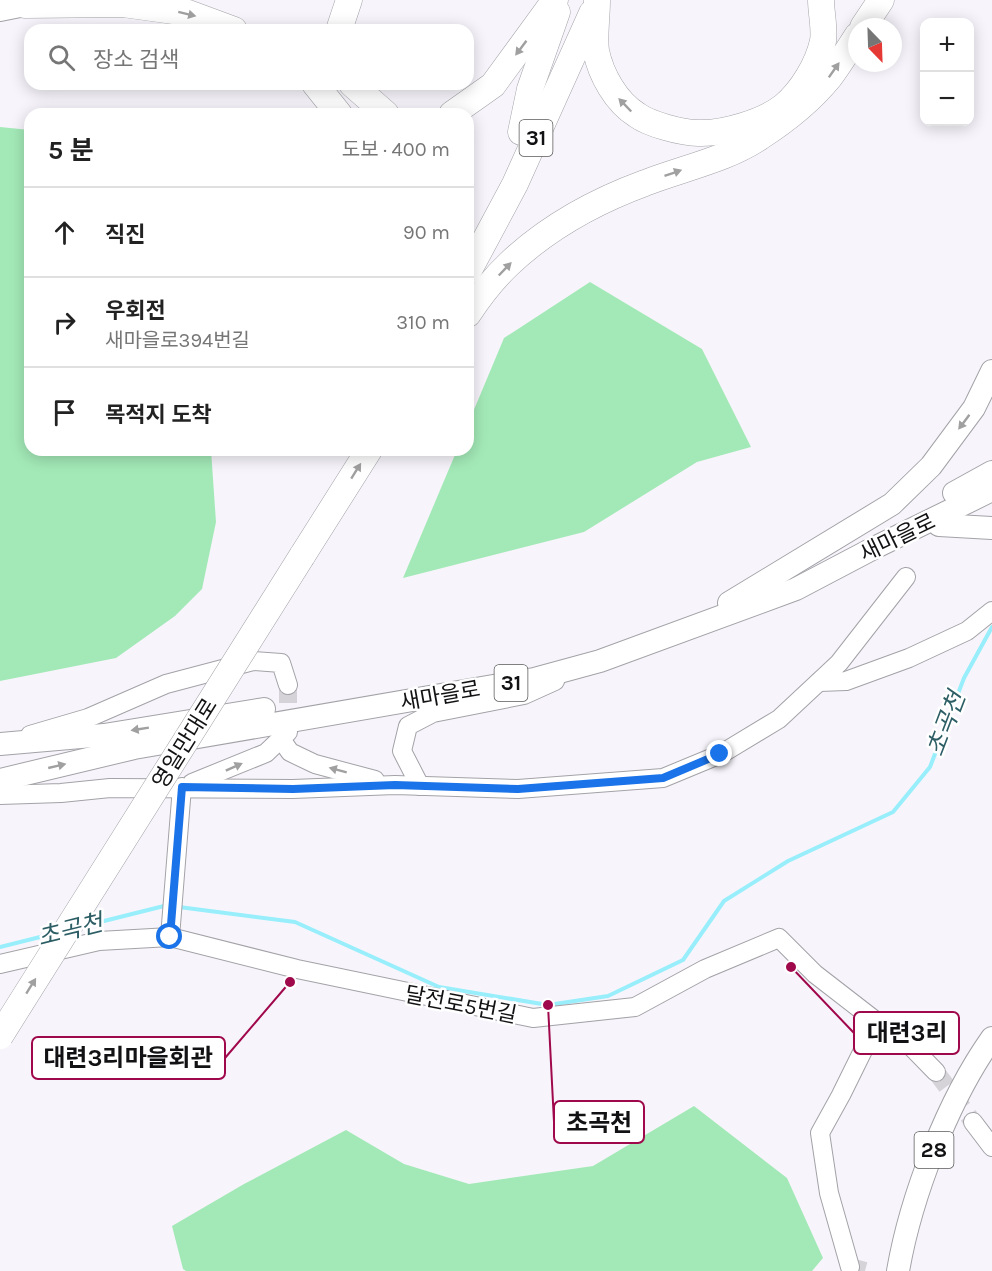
<!DOCTYPE html>
<html lang="ko">
<meta charset="utf-8">
<style>
body{margin:0;font-family:Karla,"Noto Sans KR",sans-serif;background:#f2f2f2;color:#222}
.controls{position:absolute;right:18px;top:18px;display:grid;overflow:hidden;border-radius:12px;box-shadow:0 3px 15px #0003}
.controls button{width:54px;height:54px;display:grid;place-items:center;padding:0;border:0;border-bottom:2px solid #e0e0e0;background:#fff;color:#222;font:30px sans-serif}
.compass{position:absolute;left:848px;top:18px;width:54px;height:54px;border-radius:50%;background:#fff;box-shadow:0 3px 15px #0003;rotate:157deg}
.stop{position:absolute;width:18px;height:18px;margin:-14px;border:4px solid #1a73e8;border-radius:50%;background:#fff}
.stop.end{background:#1a73e8;border-color:#fff;box-shadow:0 2px 6px #0008}
.list{margin:0;padding:0;list-style:none}
h2{display:flex;justify-content:space-between;align-items:center;height:78px;margin:0;padding:0 24px;font-size:26px}
h2 small{font-size:20px;font-weight:400;color:#767676}
.list li{display:grid;grid-template-columns:39px 1fr auto;gap:18px;align-items:center;box-sizing:border-box;height:90px;padding:0 24px;border-top:2px solid #e0e0e0}
.list b{display:block;font-size:22px;white-space:nowrap}
.list p{margin:0;font-size:20px;white-space:nowrap;color:#767676}
.list em{font-size:20px;font-style:normal;color:#767676}
.icon{flex:none;width:33px;height:33px;fill:none;stroke:currentColor;stroke-width:2;stroke-linecap:round;stroke-linejoin:round}
.map{position:relative;flex:none;width:992px;height:1271px;overflow:hidden}
.search{position:absolute;background:#fff;box-shadow:0 3px 15px #0003;left:24px;top:24px;width:450px;height:66px;display:flex;align-items:center;gap:15px;box-sizing:border-box;padding:0 21px;border-radius:18px;color:#767676;font-size:22px}
.panel{position:absolute;background:#fff;box-shadow:0 3px 15px #0003;left:24px;top:108px;width:450px;height:348px;border-radius:18px}
.map>svg:first-child{display:block}
</style>
<div class="map">
<svg width="992" height="1271" viewBox="0 0 992 1271">
<rect width="100%" height="100%" fill="#f7f5fb"/>
<g fill="#a3e9b7">
<polygon points="0,127 30,130 30,450 211,450 216,522 202,589 175,616 116,658 0,681"/>
<polygon points="590,282 702,349 751,447 697,462 584,532 403,578 457,450 468,450 468,424 504,338"/>
<polygon points="694,1106 787,1178 823,1258 812,1271 186,1271 183,1269 172,1226 244,1184 346,1130 404,1164 469,1184 593,1166"/>
</g>
<g fill="none" stroke-linecap="round" stroke-linejoin="round">
<g stroke="#98eefb" stroke-width="4">
<polyline points="179,907 295,922 439,987 548,1005 608,996 683,960 724,901 788,861 893,812 930,767 964,678 992,627"/>
<polyline points="80,927 168,905"/>
<polyline points="0,947 52,934"/>
</g>
<g stroke="#d5d3d8" stroke-width="18" stroke-dasharray="18 9" stroke-linecap="butt">
<polyline points="288,685 288,732"/>
<polyline points="936,1072 973,1122"/>
<polyline points="850,1267 865,1271"/>
</g>
<defs>
<g id="minor">
<polyline points="819,682 846,681 909,658 967,631 992,611"/>
<polyline points="30,735 88,718 166,684 253,661 281,663 288,685"/>
<polyline points="281,739 290,752 315,764 375,780"/>
<polyline points="192,783 266,753 288,732"/>
<polyline points="420,786 402,751 408,726 433,713 524,695 555,681"/>
<polyline points="0,795 61,793 110,788 293,789 395,785 518,789 663,778 721,754 779,719 839,663 906,577"/>
<polyline points="170,937 182,787"/>
<polyline points="0,964 99,941 170,937 297,969 533,1018 635,1007 705,969 779,938 815,974 877,1022 896,1031 936,1072"/>
<polyline points="973,1122 992,1147"/>
<polyline points="850,1267 829,1193 820,1133 841,1095 877,1022"/>
</g>
<g id="major">
<polyline points="0,10 25,5"/>
<polyline points="954,493 992,472"/>
<polyline points="939,525 992,528"/>
<polyline points="729,603 892,504 931,466 974,408 992,371"/>
<polyline points="0,744 104,735 264,709"/>
<polyline points="0,780 134,748 534,679 600,661 796,589 874,548 992,490"/>
<path d="M898,1271c13,-75 50,-171 94,-233"/>
</g>
<g id="highway">
<path d="M597,1c0,15 -3,35 -1,50 5,24 20,51 41,64 12,9 45,18 61,18 25,1 66,-11 86,-27 18,-15 34,-42 39,-65 2,-12 -2,-29 -2,-41"/>
<polyline points="25,5 123,4 188,13 234,30"/>
<polyline points="863,27 881,0"/>
<polyline points="339,30 349,0"/>
<polyline points="315,84 339,114"/>
<polyline points="352,84 386,114"/>
<polyline points="452,114 493,85 555,0"/>
<polyline points="521,132 530,89 557,12"/>
<polyline points="468,272 515,184 592,13"/>
<path d="M468,314c12,-18 25,-35 41,-50 38,-36 87,-63 136,-81 38,-15 81,-23 115,-46 25,-16 50,-36 69,-59 10,-13 19,-28 28,-42"/>
<polyline points="302,556 369,450"/>
</g>
</defs>
<use href="#minor" stroke="#a3a2a7" stroke-width="20"/>
<use href="#major" stroke="#a3a2a7" stroke-width="24"/>
<use href="#highway" stroke="#a3a2a7" stroke-width="27"/>
<use href="#minor" stroke="#fff" stroke-width="18"/>
<use href="#major" stroke="#fff" stroke-width="22"/>
<use href="#highway" stroke="#fff" stroke-width="26"/>
<defs>
<polyline id="highway-bridge" points="0,1036 302,556"/>
</defs>
<use href="#highway-bridge" stroke="#a3a2a7" stroke-width="27" stroke-linecap="butt"/>
<use href="#highway-bridge" stroke="#fff" stroke-width="26"/>
</g>
<defs><path id="oneway-solid" d="M-6-.8H1V-3.2L6.5 0L1 3.2V.8H-6Z" transform="scale(1.5)"/></defs>
<g fill="#a0a0a1">
<use href="#oneway-solid" transform="translate(187 14) rotate(14)"/>
<use href="#oneway-solid" transform="translate(521 48) rotate(127)"/>
<use href="#oneway-solid" transform="translate(834 70) rotate(-55)"/>
<use href="#oneway-solid" transform="translate(625 105) rotate(-134)"/>
<use href="#oneway-solid" transform="translate(673 173) rotate(-19)"/>
<use href="#oneway-solid" transform="translate(505 269) rotate(-46)"/>
<use href="#oneway-solid" transform="translate(964 422) rotate(127)"/>
<use href="#oneway-solid" transform="translate(356 471) rotate(-58)"/>
<use href="#oneway-solid" transform="translate(140 729) rotate(171)"/>
<use href="#oneway-solid" transform="translate(57 766) rotate(-13)"/>
<use href="#oneway-solid" transform="translate(234 767) rotate(-24)"/>
<use href="#oneway-solid" transform="translate(338 770) rotate(-165)"/>
<use href="#oneway-solid" transform="translate(31 986) rotate(-58)"/>
</g>
<g fill="none" stroke-linecap="round" stroke-linejoin="round">
<polyline stroke="#1a73e8" stroke-width="8" points="170,937 182,787 293,789 395,785 518,789 663,778 720,754"/>
</g>
<g text-anchor="middle" stroke-width="5" stroke-linejoin="round" paint-order="stroke">
<g fill="#fff" stroke="#59595a" stroke-width="1.5">
<rect x="519.5" y="120" width="33" height="36" rx="4.5"/>
<rect x="494.5" y="665" width="33" height="36" rx="4.5"/>
<rect x="914.5" y="1132" width="39" height="36" rx="4.5"/>
</g>
<g font-size="21" font-weight="bold" fill="#121214">
<text x="536" y="145">31</text>
<text x="511" y="690">31</text>
<text x="934" y="1157">28</text>
</g>
<g font-size="22" fill="#121214" stroke="#fff">
<text transform="translate(897 537) rotate(-26)" y="8">새마을로</text>
<text transform="translate(440 695) rotate(-10)" y="8">새마을로</text>
<text transform="translate(184 743) rotate(-58)" y="8">영일만대로</text>
<text transform="translate(461 1004) rotate(11)" y="8">달전로5번길</text>
</g>
<g font-size="24" font-style="italic" fill="#2d5e65" stroke="#fff">
<text transform="translate(946 724) rotate(-69)" y="8">초곡천</text>
<text transform="translate(70 930) rotate(-14)" y="8">초곡천</text>
</g>
</g>
<path fill="none" stroke="#a0084c" stroke-width="2" d="M791 967L854 1033M290 982L225 1058M548 1005L554 1122"/>
<g fill="#a0084c" stroke="#fff" stroke-width="2">
<circle cx="791" cy="967" r="6"/>
<circle cx="290" cy="982" r="6"/>
<circle cx="548" cy="1005" r="6"/>
</g>
<g fill="#fff" stroke="#a0084c" stroke-width="2">
<rect x="854" y="1012" width="105" height="42" rx="6"/>
<rect x="32" y="1037" width="193" height="42" rx="6"/>
<rect x="554" y="1101" width="90" height="42" rx="6"/>
</g>
<g font-size="24" text-anchor="middle" font-weight="bold" fill="#121214">
<text x="907" y="1041">대련3리</text>
<text x="128" y="1066">대련3리마을회관</text>
<text x="599" y="1131">초곡천</text>
</g>
</svg>
<div class="controls">
<button>+</button>
<button>−</button>
</div>
<svg class="compass" viewBox="-18 -18 36 36"><path d="M0-13l5 13h-10z" fill="#e53935"/><path d="M0 13l5-13h-10z" fill="#767676"/></svg>
<div class="stop" style="left:170px;top:937px"></div>
<div class="stop end" style="left:720px;top:754px"></div>
<div class="search"><svg class="icon" aria-label="search" viewBox="0 0 24 24"><circle cx="10" cy="10" r="6"/><path d="M15 15l6 6"/></svg>장소 검색</div>
<section class="panel">
<h2>5 분<small>도보 · 400 m</small></h2>
<ul class="list">
<li><svg class="icon" aria-label="ahead" viewBox="0 0 24 24"><path d="M12 20V5M6 11l6-6 6 6"/></svg><div><b>직진</b></div><em>90 m</em></li>
<li><svg class="icon" aria-label="right" viewBox="0 0 24 24"><path d="M7 20v-9h11M14 6l5 5-5 5"/></svg><div><b>우회전</b><p>새마을로394번길</p></div><em>310 m</em></li>
<li><svg class="icon" aria-label="arrive" viewBox="0 0 24 24"><path d="M6 21V4h12l-3 4 3 4H6"/></svg><div><b>목적지 도착</b></div></li>
</ul>
</section>
</div>
